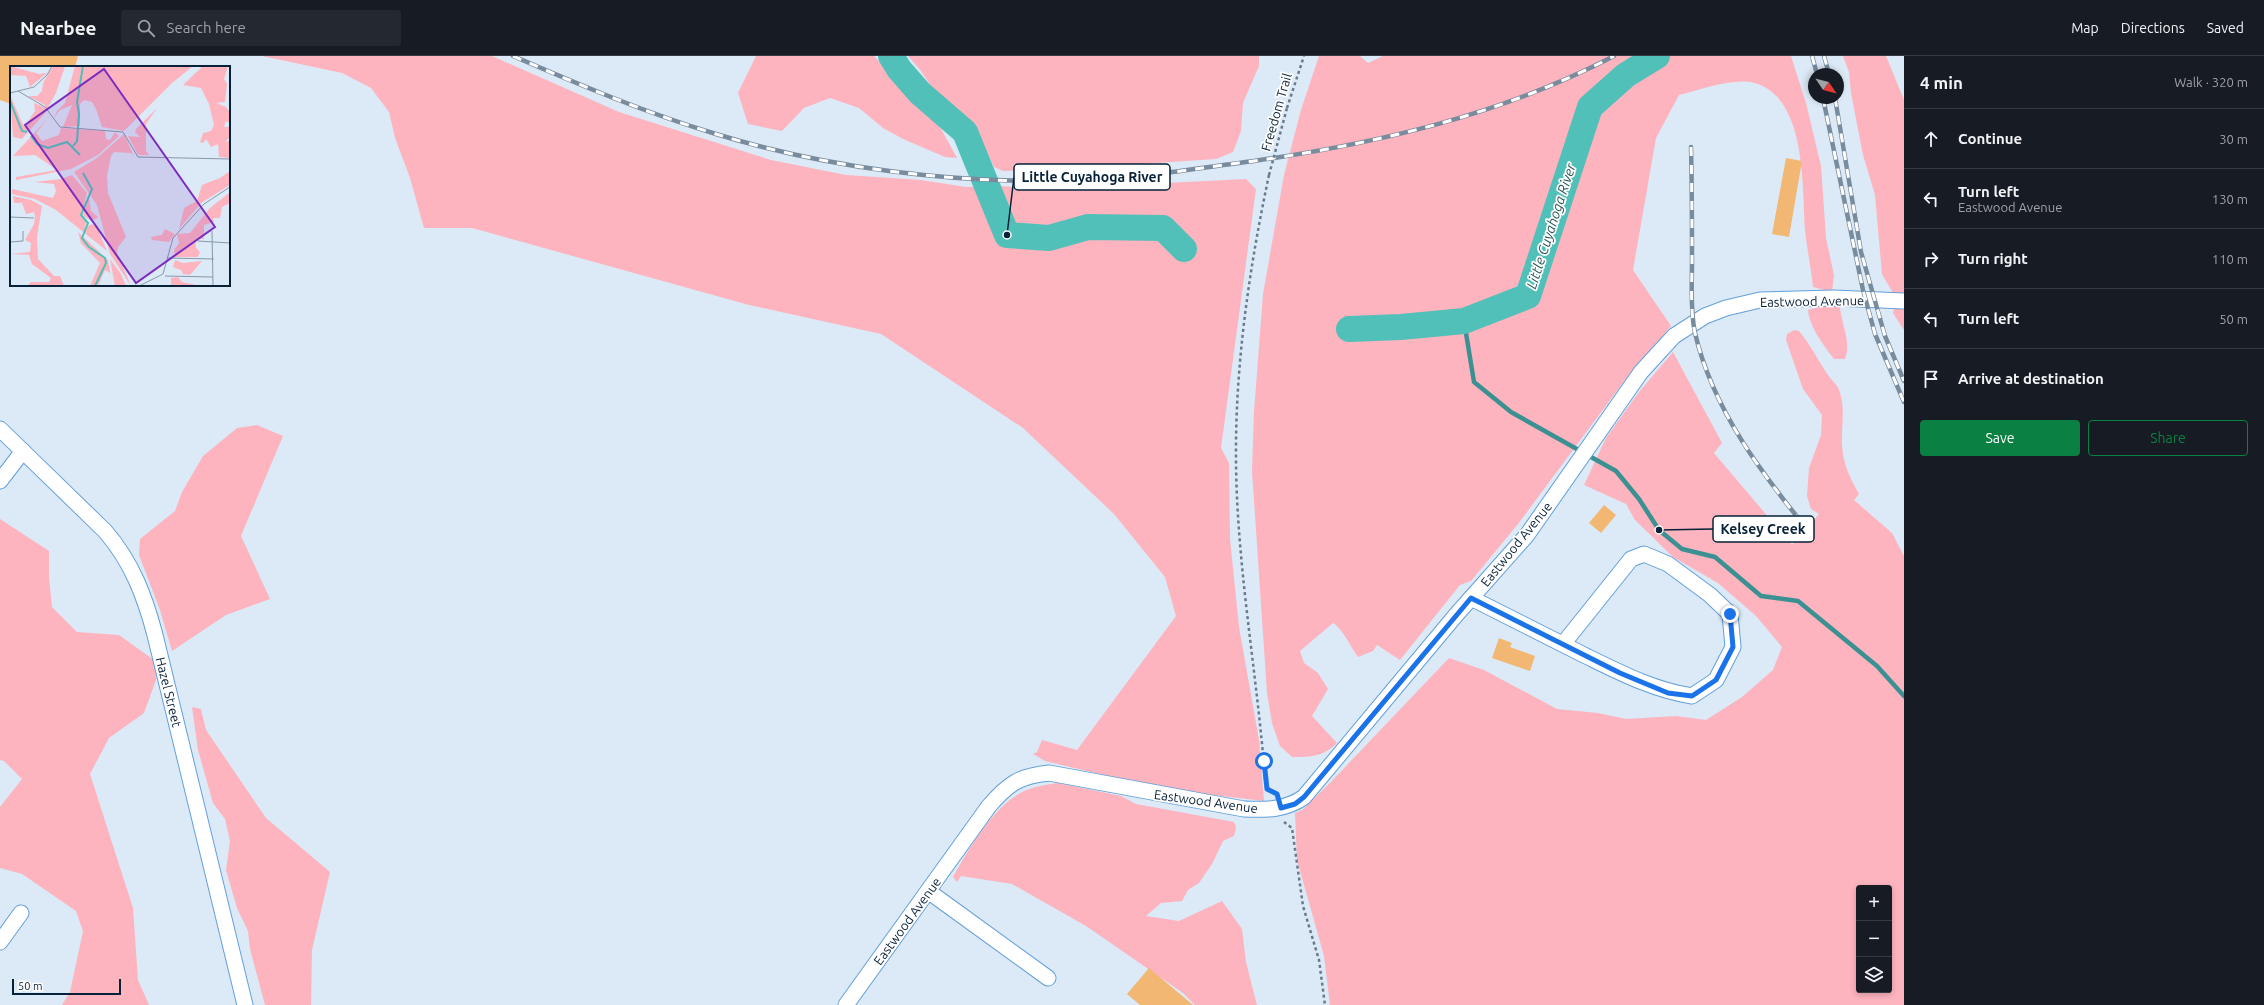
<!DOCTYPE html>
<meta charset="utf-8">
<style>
body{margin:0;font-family:Ubuntu,sans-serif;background:#242831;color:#f1f3f6}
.controls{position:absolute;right:12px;bottom:12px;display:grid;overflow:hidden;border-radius:4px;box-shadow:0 2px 6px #0003}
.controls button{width:36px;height:36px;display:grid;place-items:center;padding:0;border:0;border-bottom:1px solid #363941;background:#171b24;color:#f1f3f6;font:20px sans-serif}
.compass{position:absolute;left:1808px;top:12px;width:36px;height:36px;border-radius:50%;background:#171b24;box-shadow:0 2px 6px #0003;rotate:125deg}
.scale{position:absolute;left:12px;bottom:10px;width:109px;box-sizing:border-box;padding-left:4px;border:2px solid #072138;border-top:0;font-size:11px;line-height:14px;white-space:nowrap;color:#072138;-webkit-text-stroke:3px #fff;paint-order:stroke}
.stop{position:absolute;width:12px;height:12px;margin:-9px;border:3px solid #1a73e8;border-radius:50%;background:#fff}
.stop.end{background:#1a73e8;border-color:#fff;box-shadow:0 1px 4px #0008}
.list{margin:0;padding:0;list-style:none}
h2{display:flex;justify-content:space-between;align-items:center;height:52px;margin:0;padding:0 16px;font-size:17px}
h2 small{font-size:13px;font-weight:400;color:#9ea1a6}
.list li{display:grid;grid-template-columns:26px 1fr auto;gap:12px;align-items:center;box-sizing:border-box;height:60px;padding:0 16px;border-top:1px solid #363941}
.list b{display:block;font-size:15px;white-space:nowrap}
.list p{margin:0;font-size:13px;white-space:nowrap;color:#9ea1a6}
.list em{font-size:13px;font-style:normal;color:#9ea1a6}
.actions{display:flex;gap:8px;padding:12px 16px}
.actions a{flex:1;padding:9px 0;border:1px solid #0b8043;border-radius:4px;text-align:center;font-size:14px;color:#0b8043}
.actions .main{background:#0b8043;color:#fff}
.icon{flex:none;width:22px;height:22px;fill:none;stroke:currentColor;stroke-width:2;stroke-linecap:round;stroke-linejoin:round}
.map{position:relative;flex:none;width:1904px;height:949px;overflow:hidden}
header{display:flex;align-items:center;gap:24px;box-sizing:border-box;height:56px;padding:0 20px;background:#171b24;border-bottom:1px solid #363941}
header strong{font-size:19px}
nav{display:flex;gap:22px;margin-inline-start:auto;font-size:14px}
.search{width:280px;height:36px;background:#242831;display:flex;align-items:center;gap:10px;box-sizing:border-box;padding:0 14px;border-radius:4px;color:#9ea1a6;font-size:15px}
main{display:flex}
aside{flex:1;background:#171b24}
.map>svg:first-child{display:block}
</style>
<header>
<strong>Nearbee</strong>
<div class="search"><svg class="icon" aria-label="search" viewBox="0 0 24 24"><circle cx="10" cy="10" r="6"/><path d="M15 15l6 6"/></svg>Search here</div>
<nav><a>Map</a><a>Directions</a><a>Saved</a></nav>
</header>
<main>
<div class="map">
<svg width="1904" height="949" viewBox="0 0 1904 949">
<rect width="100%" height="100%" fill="#dce9f6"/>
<g fill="#fdb4bf" fill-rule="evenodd">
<polygon points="262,0 492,0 619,56 771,104 846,119 921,124 966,131 1000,130 1044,133 1246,123 1256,133 1221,392 1229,407 1230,483 1239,571 1259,684 1264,745 1162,733 1045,705 1033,698 1037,696 1042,684 1077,694 1176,560 1165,521 1114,458 1023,372 881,278 749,249 472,172 424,172 410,122 395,82 389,56 371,32 342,17"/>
<polygon points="756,0 874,0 940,71 957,102 945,101 903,83 883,72 859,52 830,42 804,52 782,75 748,68 738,37"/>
<polygon points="908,0 1259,0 1259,10 1243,47 1241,75 1233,96 1216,103 1052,114 1003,115 994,111 983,88 972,74 938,41 921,15"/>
<path d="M1319,0h41l8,7 15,-7h408l15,47 15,63 5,72 8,37 -2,17 -19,-5c-2,-19 -6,-38 -8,-57 -3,-44 2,-138 -55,-148 -20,-3 -51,8 -71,13l-23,43 -23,132 38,56 -46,54 -107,144 -47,57 -11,4 -60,75 -23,-15 -4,6 -15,6c-7,-10 -16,-29 -25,-34l-33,28 4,12 14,10 10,16 -16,27 25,27c-14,14 -26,14 -45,14l-12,-11 -8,-23 -5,-30 -15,-222 2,-59 9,-118 21,-119 17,-65z"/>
<polygon points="1843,0 1886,0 1904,44 1904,240 1893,237 1882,218 1875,139 1863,99 1851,37 1849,16"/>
<path d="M1829,248h5l6,3c1,16 12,36 5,52h-11c-10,-13 -25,-33 -26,-49z"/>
<polygon points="1895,249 1904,254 1904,274 1893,257"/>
<path d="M1794,274l5,1c11,13 19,29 29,44 3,5 9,9 11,15 7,18 2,36 3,55 1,19 8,33 17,49l-5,6 38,33 12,23v449h-574l-6,-49 -27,-96 -2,-47 7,-3 26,-25 121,-127 35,12 73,39 41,4 28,6 50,-3 30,4 36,-23 31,-27 9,-23 -26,-31 -38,-33 -45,-26 -38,-37 -9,-16 -42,-19 22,-47 33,-46 34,-40 49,91 -8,10 78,92 27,-31 -8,-5 -4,-13 2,-28 12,-33 1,-20 -19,-26 -17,-49 1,-6zM1859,832h30v102h-30z"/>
<polygon points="257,369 283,380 241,480 270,543 226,559 172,595 160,554 139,499 140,483 175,455 182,436 203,400 237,372"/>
<polygon points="0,463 49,495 49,521 52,551 77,576 119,579 158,607 156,624 144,657 109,682 90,718 133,852 138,924 149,949 62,949 70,936 83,875 76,855 22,818 0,812 0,751 22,723 4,705 0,704"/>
<polygon points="192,651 201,653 206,674 266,762 330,816 312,894 311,949 265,949 250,893 248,875 237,852 226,814 230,785 225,763 213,747 198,694"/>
<path d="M1058,727l63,13 15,8 98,18 2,5 -2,9 -11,5 -11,23 -13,19 -11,7 -6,11 -21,2 -15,13 33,5 43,-20 20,28 4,33 11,43h-62l-12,-12 -97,-67 -74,-42 -51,-8 -4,6 -4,-5c15,-27 38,-66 64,-82 12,-8 28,-10 41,-12z"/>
</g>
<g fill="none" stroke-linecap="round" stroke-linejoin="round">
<polyline stroke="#3b9092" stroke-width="4.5" points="1464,265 1474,326 1511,356 1616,415 1639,443 1659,474 1682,493 1715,501 1761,540 1798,545 1877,610 1904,640"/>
<g stroke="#51c0b9" stroke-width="26">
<polyline points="891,0 899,13 920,37 965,76 1007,179 1049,182 1088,171 1163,172 1184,193"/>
<polyline points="1349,273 1401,271 1464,265 1528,240 1590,51 1626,19 1657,0"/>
</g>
</g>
<g fill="#f3b774">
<polygon points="0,0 78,0 75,11 11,11 11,48 0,44"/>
<polygon points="1786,102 1802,105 1789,181 1772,178"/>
<polygon points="1604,449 1616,459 1601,477 1589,467"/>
<polygon points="1499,582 1512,587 1510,591 1535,600 1530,615 1492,602"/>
<polygon points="1149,912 1193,949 1140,949 1127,938"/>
</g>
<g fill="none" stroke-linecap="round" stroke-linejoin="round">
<defs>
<g id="minor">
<path d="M0,373l105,102c27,31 40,66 50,104l90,370"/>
<polyline points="0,425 23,395"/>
<path d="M1471,542c38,19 75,38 113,57 35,17 69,35 108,41l24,-16 17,-33 -3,-33 -20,-19 -42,-31 -24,-10 -13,5 -68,85"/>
<polyline points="928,835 1048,922"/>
<polyline points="0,886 21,857"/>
<path d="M846,949l143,-199c19,-22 30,-30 60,-33l195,36c22,1 42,1 60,-12l152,-182 71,-80 114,-163 33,-36 31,-20 21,-8 34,-8 74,-2 70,3"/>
</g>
</defs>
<use href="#minor" stroke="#62a0db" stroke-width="17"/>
<g stroke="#677b8e" stroke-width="2.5" stroke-dasharray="3 3" stroke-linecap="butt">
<polyline points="1287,52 1304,0"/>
<path d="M1269,119c-20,94 -34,191 -33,287 1,106 21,211 29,316l2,11 9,4"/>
<polyline points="1284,766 1292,772 1303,850 1319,904 1325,949"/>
</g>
<use href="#minor" stroke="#fff" stroke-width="15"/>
<defs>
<g id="rail">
<path d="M513,0c67,29 133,57 203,78 111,34 234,49 350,47 63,-1 125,-12 188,-20 125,-18 247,-46 360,-105"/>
<polyline points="1812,0 1817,18"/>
<polyline points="1824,0 1829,18"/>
<polyline points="1823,42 1863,234 1875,278 1904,346"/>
<polyline points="1835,42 1861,196 1885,280 1904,325"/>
<path d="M1691,91c1,39 1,77 1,116 0,22 -2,47 3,70 18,77 67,141 116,201"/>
</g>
</defs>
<use href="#rail" stroke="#798c9e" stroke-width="4.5"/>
<use href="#rail" stroke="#fff" stroke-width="3" stroke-dasharray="9" stroke-linecap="butt"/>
<polyline stroke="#677b8e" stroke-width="2.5" stroke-dasharray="3 3" stroke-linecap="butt" points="1269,119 1287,52"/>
</g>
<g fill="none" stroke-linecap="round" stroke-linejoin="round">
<polyline stroke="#1a73e8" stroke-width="5" points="1264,705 1267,733 1277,738 1281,752 1295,748 1304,741 1471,542 1620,617 1668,637 1692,640 1716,624 1733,591 1730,558"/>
</g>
<g text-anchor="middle" stroke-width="3.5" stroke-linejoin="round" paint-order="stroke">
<g font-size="13" fill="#072138" stroke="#fff">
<text transform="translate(1276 56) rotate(-74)" y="5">Freedom Trail</text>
<text transform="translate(1812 245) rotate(-1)" y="5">Eastwood Avenue</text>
<text transform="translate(1516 488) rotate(-51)" y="5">Eastwood Avenue</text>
<text transform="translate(169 636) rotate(76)" y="5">Hazel Street</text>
<text transform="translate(1206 745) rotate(8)" y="5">Eastwood Avenue</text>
<text transform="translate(907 865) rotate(-54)" y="5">Eastwood Avenue</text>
</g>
<g font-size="14" font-style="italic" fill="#295855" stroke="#fff">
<text transform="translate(1551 170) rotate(-72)" y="5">Little Cuyahoga River</text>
</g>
</g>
<g transform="translate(10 10)">
<rect width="220" height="220" fill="#dce9f6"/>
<path d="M0,0l29,8 8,-1 -17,14 -4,-11 -16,-1zM43,0h12l-9,27 -10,18 -1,-6 -17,-9h9l5,-5 1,-8zM65,0h118l-21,17 -48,48 -22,-4 -6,-18 -4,-7 -8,-2 -4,4v22l-17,1 9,-22 -12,5 -6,8 3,-7 8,-8zM193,0h25l-4,13 3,5 -2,18 -9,1 10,4 4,5v11l-4,-2 -2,6h6v10l-5,5 5,-1v17l-11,-1 -1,-13 -7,3 -5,-8 -3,4 -3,-1 3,-9 8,-2 3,-6 -5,-21 -8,-16 -18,-3zM0,29l14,32 11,-16 -1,-8 10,4 2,5 -24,27 -9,-2zM147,42l-11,16v27l3,4h-11l-10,-19 12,1 -5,-5 1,-3zM39,51l-13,16 6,8 17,-6 2,-7 44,3 1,8 4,1 5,-8 4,4 -21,19 -27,14 -55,11v-3l41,-7 -22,-15 -22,1zM114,68l10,22 -3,-3 -17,-1 -3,4 -4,20 1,17 18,44 -8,10 -1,6 14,33 -21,-32 -13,-49 -23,-33 23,-14zM220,105v14l-29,18 -22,26 5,-21 13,-7 5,-16 18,-7zM62,109l15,18 -5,20 4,10 -2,5 8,-4 5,3 10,24 -51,-41 -21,-11 -23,-5v-5l41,9 3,-7 -2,-7 -20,-2 27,-3zM219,127l1,10 -8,4 -2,11h-7l1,4 -10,3v14h-9l1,9 4,4 -2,5h-23l-1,-7 5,-7 -2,-9 13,-1 20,-25zM3,130l18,4 11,6 -5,31 1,22 16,17h6l4,10h-37l4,-4h18l2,-4 -19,-14 -3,-9 -18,-1 19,-2 1,-9 -6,-3 9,-16 1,-7 -1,-5 -8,2 -4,-11h-8zM79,131l2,14 7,6 -2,2 -6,1 -7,-5zM155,163l10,5 -6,8 -17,-2 -1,-3 11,-2zM68,166l30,28 4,23 -2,-10 -5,-3 -7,16h-8l10,-23 -19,-20zM100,193l11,15 5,12h-11zM165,194l8,3 19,-2 -12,14 -7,-1 -2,-4 -8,-3zM168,211l4,5 19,4h-30v-8z" fill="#fdb4bf"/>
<path fill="none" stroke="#51c0b9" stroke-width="2" d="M0,35l12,30 5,1M21,70l6,8 11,4 19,-6 13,13M63,80l4,-5 2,-27 -2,-12 6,-36M73,107l9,16 -11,26 7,8 -6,15 7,9 16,11 1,5 -11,23"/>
<path fill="none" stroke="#8799aa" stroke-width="1" d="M8,25l27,16 15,20 63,5 15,25 92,2M0,27l24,-6 13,-12 5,-9M0,58v58M0,151l24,1M202,165l1,55M188,175l32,2M0,176l13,-1v-10M157,192l47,1M155,210l48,1M129,220l24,-12 10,-36 31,-34 26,-17"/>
<path fill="#7b2cbf" fill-opacity="0.15" stroke="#7b2cbf" stroke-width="2" d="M94,3l111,158 -79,56 -111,-158z"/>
<rect width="220" height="220" fill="none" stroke="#072138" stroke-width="2"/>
</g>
<path fill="none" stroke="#072138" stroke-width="1.5" d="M1007 179L1014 121M1659 474L1713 473"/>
<g fill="#072138" stroke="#fff" stroke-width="1.5">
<circle cx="1007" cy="179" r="4"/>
<circle cx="1659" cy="474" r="4"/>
</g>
<g fill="#fff" stroke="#072138" stroke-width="1.5">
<rect x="1014" y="108" width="156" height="26" rx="4"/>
<rect x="1713" y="460" width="101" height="26" rx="4"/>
</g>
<g font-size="14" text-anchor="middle" font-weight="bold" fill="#072138">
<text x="1092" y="126">Little Cuyahoga River</text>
<text x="1763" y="478">Kelsey Creek</text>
</g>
</svg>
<div class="controls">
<button>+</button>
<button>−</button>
<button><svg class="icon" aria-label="layers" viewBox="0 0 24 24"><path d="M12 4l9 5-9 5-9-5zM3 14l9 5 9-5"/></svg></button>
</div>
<svg class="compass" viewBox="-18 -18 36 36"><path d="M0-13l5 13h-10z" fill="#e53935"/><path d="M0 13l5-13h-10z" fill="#9ea1a6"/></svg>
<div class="scale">50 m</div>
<div class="stop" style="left:1264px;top:705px"></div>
<div class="stop end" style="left:1730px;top:558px"></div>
</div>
<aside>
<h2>4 min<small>Walk · 320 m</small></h2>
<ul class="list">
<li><svg class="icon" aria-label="ahead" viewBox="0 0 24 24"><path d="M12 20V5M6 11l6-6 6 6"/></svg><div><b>Continue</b></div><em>30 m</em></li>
<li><svg class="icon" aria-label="left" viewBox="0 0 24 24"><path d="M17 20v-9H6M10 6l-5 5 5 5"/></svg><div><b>Turn left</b><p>Eastwood Avenue</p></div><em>130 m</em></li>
<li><svg class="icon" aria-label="right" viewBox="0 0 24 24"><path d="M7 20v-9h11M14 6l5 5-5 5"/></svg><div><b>Turn right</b></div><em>110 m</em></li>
<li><svg class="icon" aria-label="left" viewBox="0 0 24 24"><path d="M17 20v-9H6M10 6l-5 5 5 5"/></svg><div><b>Turn left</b></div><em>50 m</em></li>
<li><svg class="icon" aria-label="arrive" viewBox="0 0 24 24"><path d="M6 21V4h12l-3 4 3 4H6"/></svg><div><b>Arrive at destination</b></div></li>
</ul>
<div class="actions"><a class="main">Save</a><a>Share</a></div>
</aside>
</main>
